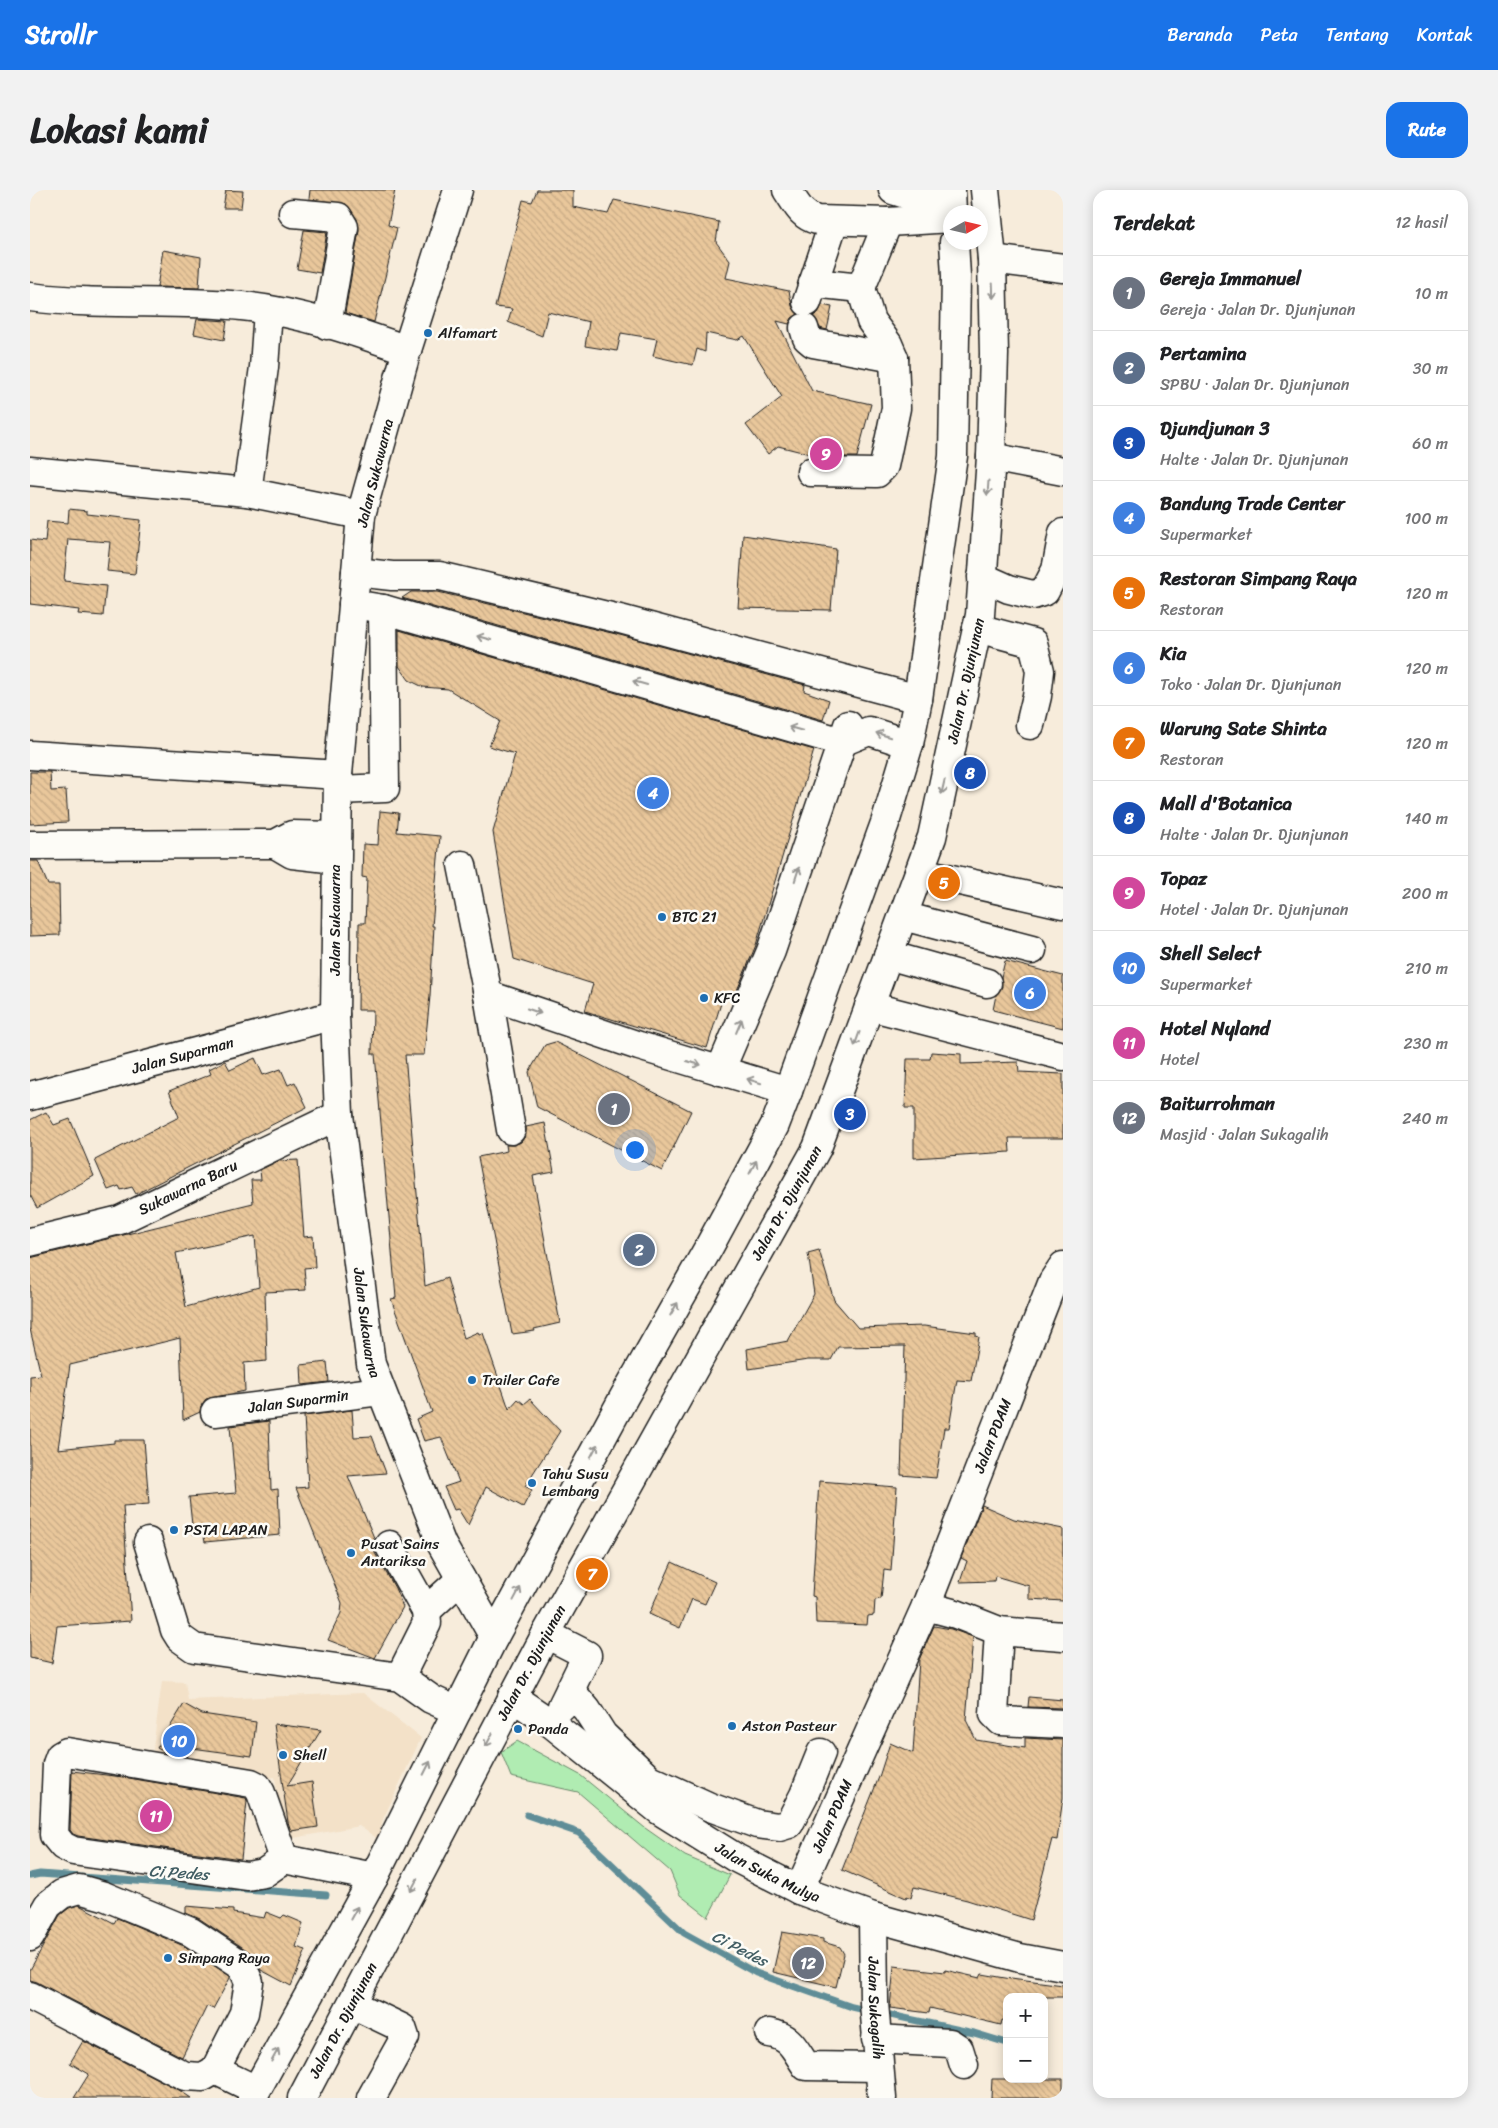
<!DOCTYPE html>
<html lang="id">
<meta charset="utf-8">
<style>
body{margin:0;font-family:Sriracha,sans-serif;background:#f2f2f2;color:#202124}
.controls{position:absolute;right:15px;bottom:15px;display:grid;overflow:hidden;border-radius:10px;box-shadow:0 2px 12px #0003}
.controls button{width:45px;height:45px;display:grid;place-items:center;padding:0;border:0;border-bottom:1px solid #e0e0e0;background:#fff;color:#202124;font:25px sans-serif}
.compass{position:absolute;left:913px;top:15px;width:45px;height:45px;border-radius:50%;background:#fff;box-shadow:0 2px 12px #0003;rotate:82deg}
.you{position:absolute;left:604px;top:959px;width:18px;height:18px;margin:-12px;border:4px solid #fff;border-radius:50%;background:#1a73e8;box-shadow:0 0 0 8px #1a73e833}
.badge{display:grid;place-items:center;width:32px;height:32px;border-radius:50%;background:#1a73e8;color:#fff;font-size:16px;font-weight:700}
.pin{position:absolute;translate:-50% -50%;border:2px solid #fff;box-shadow:0 1px 5px #0006}
.list{margin:0;padding:0;list-style:none}
h2{display:flex;justify-content:space-between;align-items:center;height:65px;margin:0;padding:0 20px;font-size:21px}
h2 small{font-size:16px;font-weight:400;color:#757577}
.list li{display:grid;grid-template-columns:32px 1fr auto;gap:15px;align-items:center;box-sizing:border-box;height:75px;padding:0 20px;border-top:1px solid #e0e0e0}
.list b{display:block;font-size:19px;white-space:nowrap}
.list p{margin:0;font-size:16px;white-space:nowrap;color:#757577}
.list em{font-size:16px;font-style:normal;color:#757577}
.map{position:relative;flex:none;width:1033px;height:1908px;overflow:hidden;border-radius:15px}
header{display:flex;align-items:center;gap:30px;box-sizing:border-box;height:70px;padding:0 25px;background:#1a73e8;color:#fff}
header strong{font-size:24px}
nav{display:flex;gap:28px;margin-inline-start:auto;font-size:18px}
.intro{display:flex;align-items:center;justify-content:space-between;box-sizing:border-box;height:120px;padding:0 30px}
h1{margin:0;font-size:35px}
.button{padding:12px 22px;border-radius:15px;background:#1a73e8;color:#fff;font-size:18px;font-weight:700}
main{display:flex;gap:30px;padding:0 30px}
aside{flex:1;background:#fff;border-radius:15px;box-shadow:0 2px 12px #0003}
.map>svg:first-child{display:block}
</style>
<header>
<strong>Strollr</strong>
<nav><a>Beranda</a><a>Peta</a><a>Tentang</a><a>Kontak</a></nav>
</header>
<div class="intro"><h1>Lokasi kami</h1><a class="button">Rute</a></div>
<main>
<div class="map">
<svg width="1033" height="1908" viewBox="0 0 1033 1908">
<defs>
<pattern id="building-back-hatch" width="6" height="6" patternUnits="userSpaceOnUse" patternTransform="scale(1.25)"><rect width="6" height="6" fill="#e9c79b"/><path d="M-1 5l2 2M0 0l6 6M5-1l2 2" fill="none" stroke="#c7aa85"/></pattern>
</defs>
<rect width="100%" height="100%" fill="#f7ecdb"/>
<filter id="ink" filterUnits="userSpaceOnUse"><feTurbulence type="fractalNoise" baseFrequency=".02" numOctaves="2"/><feDisplacementMap in="SourceGraphic" scale="10" xChannelSelector="R" yChannelSelector="G"/><feConvolveMatrix kernelMatrix="1 2 1 2 8 2 1 2 1" color-interpolation-filters="sRGB"/></filter>
<g filter="url(#ink)">
<polygon fill="#f3e1c8" points="132,1491 155,1492 158,1510 333,1503 391,1548 353,1629 348,1649 329,1636 253,1650 245,1587 226,1590 124,1573 123,1558"/>
<polygon fill="#b0ecb2" stroke="#668467" points="487,1551 550,1585 615,1638 655,1666 700,1685 678,1727 650,1705 640,1681 548,1602 481,1587 471,1562"/>
<g fill="none" stroke-linecap="round" stroke-linejoin="round">
<g stroke="#5e8d97" stroke-width="7">
<polyline points="497,1625 549,1643 654,1743 726,1783 822,1817 840,1821"/>
<polyline points="0,1686 10,1684 296,1705"/>
<polyline points="851,1823 944,1843 977,1853"/>
</g>
</g>
<g fill="url(#building-back-hatch)" stroke="#1c1c1c" fill-rule="evenodd">
<polygon points="196,0 213,1 211,18 193,18"/>
<polygon points="280,0 365,0 358,35 367,38 344,132 315,123 329,40 327,29 316,14 279,9"/>
<polygon points="507,0 543,0 543,17 578,24 584,10 689,32 686,52 700,71 696,88 759,101 762,116 768,124 762,128 759,134 747,131 782,201 841,214 827,267 792,267 748,256 738,264 716,235 752,207 714,146 707,150 676,143 675,162 667,159 663,175 623,166 627,149 591,143 587,161 555,156 559,132 518,122 512,146 478,132 482,119 465,117 493,10 502,12"/>
<polygon points="274,40 297,42 290,83 267,79"/>
<polygon points="133,60 171,67 169,98 127,97"/>
<polygon points="792,115 802,117 797,140 790,138 783,126 788,123"/>
<polygon points="167,129 197,131 194,150 164,144"/>
<polygon points="39,319 57,321 57,324 111,330 105,384 77,381 80,352 38,349 34,391 76,396 73,426 48,424 49,420 0,414 0,350 15,352 17,331 38,333"/>
<polygon points="713,345 806,359 801,420 708,418"/>
<polygon points="381,402 408,402 586,444 775,495 774,501 799,510 793,530 372,408"/>
<polygon points="369,440 784,560 726,755 703,810 693,807 677,858 555,821 563,794 484,769 463,642 485,564 459,556 470,531 418,499 393,497 379,490 369,476"/>
<polygon points="0,582 20,582 21,601 36,600 38,632 0,634"/>
<polygon points="350,621 369,623 367,642 410,646 402,736 404,736 400,806 394,865 375,865 395,1096 417,1088 434,1148 448,1142 449,1144 453,1143 479,1219 488,1209 494,1214 500,1209 530,1241 495,1296 502,1300 493,1317 456,1297 438,1335 428,1319 424,1320 414,1297 429,1292 411,1247 394,1251 386,1229 402,1222 361,1109 366,1108 345,864 342,864 343,820 328,820 329,733 335,733 337,688 332,687 333,654 348,655"/>
<polygon points="0,671 8,671 18,695 29,695 30,745 0,746"/>
<polygon points="975,771 1033,786 1033,838 963,820 966,805 972,797 971,787"/>
<polygon points="525,852 661,921 632,981 507,917 499,882 515,855"/>
<polygon points="901,862 931,864 931,874 988,872 989,882 1033,884 1033,948 979,948 980,962 884,968 884,918 875,918 877,869 900,869"/>
<polygon points="225,868 233,885 251,879 258,895 265,892 277,917 106,1004 102,997 91,1000 89,996 78,1000 65,970 149,927 139,901 181,884 179,879 195,871 200,880"/>
<polygon points="16,922 24,935 40,929 64,986 7,1018 0,1005 0,930"/>
<polygon points="515,933 524,982 503,986 530,1133 504,1139 505,1141 482,1144 448,967 477,961 476,955 484,955 491,952 496,945 496,937"/>
<path d="M268,970l6,77 9,-1 2,31 -11,1 2,22 -41,2 2,69 -23,2 1,28 -39,8 -5,7 -1,6 -17,8 -3,-82 -110,27 -12,84 56,-6v-3h30l5,64 -26,2 8,115 -74,5 -5,37 -22,-5v-282l11,-1 -11,-46v-71l223,-55 -2,-23h10l-1,-10 18,-9zM225,1046l4,51 -73,20 -10,-54z"/>
<polygon points="789,1060 804,1110 828,1138 894,1136 946,1143 946,1146 949,1147 941,1191 927,1190 919,1238 914,1238 906,1288 871,1285 875,1156 808,1157 801,1170 778,1170 719,1179 717,1159 758,1151 784,1104 778,1063"/>
<polygon points="297,1172 299,1192 272,1195 271,1175"/>
<polygon points="322,1220 324,1247 342,1246 356,1283 318,1286 345,1350 343,1355 345,1363 365,1398 373,1417 345,1468 298,1450 311,1423 312,1413 266,1298 278,1297 274,1226"/>
<polygon points="239,1231 241,1300 248,1299 250,1345 175,1352 173,1343 163,1344 159,1307 206,1303 200,1236"/>
<polygon points="789,1291 867,1297 861,1381 854,1380 851,1409 845,1410 844,1425 838,1426 837,1435 786,1433 785,1407 782,1406"/>
<polygon points="952,1315 984,1329 1033,1339 1033,1411 999,1409 999,1396 965,1386 964,1391 930,1392 937,1371 931,1368"/>
<polygon points="642,1372 685,1392 675,1414 662,1409 650,1438 619,1424"/>
<polygon points="904,1436 921,1439 943,1447 936,1530 946,1550 995,1558 995,1548 1033,1550 1033,1608 1027,1650 1022,1649 1001,1730 937,1710 884,1697 881,1708 877,1706 876,1708 812,1680 849,1587 860,1553 883,1563 889,1470"/>
<polygon points="999,1507 1033,1510 1033,1518 998,1517"/>
<polygon points="154,1514 172,1524 226,1532 222,1566 162,1558 157,1566 134,1562 127,1558"/>
<polygon points="244,1534 291,1540 257,1596 282,1592 288,1637 261,1641 258,1632"/>
<polygon points="42,1581 93,1587 216,1608 217,1611 211,1669 48,1646 43,1644 40,1640"/>
<polygon points="49,1715 84,1733 87,1728 154,1756 200,1786 200,1788 183,1819 177,1816 152,1867 7,1792 0,1790 0,1780 30,1725 39,1718"/>
<polygon points="156,1716 203,1720 203,1723 234,1728 236,1722 251,1728 254,1725 273,1733 266,1757 276,1760 261,1796 231,1780 221,1763 170,1729 156,1723"/>
<polygon points="752,1742 793,1749 793,1752 810,1757 814,1764 806,1797 743,1782"/>
<polygon points="864,1776 915,1782 915,1780 950,1788 952,1784 981,1789 981,1788 1033,1795 1033,1807 977,1807 977,1831 972,1830 971,1835 900,1818 899,1823 860,1818"/>
<polygon points="53,1851 149,1900 161,1908 44,1908 59,1884 40,1873"/>
<polygon points="962,1889 1033,1889 1033,1908 961,1908"/>
</g>
<g fill="none" stroke-linecap="round" stroke-linejoin="round">
<defs>
<g id="minor">
<path id="s1" d="M428,0l-51,160 -46,165 -23,260 -3,240 4,100 32,249 71,181 52,92"/>
<path d="M757,0c9,13 14,26 30,30l71,2 63,-4"/>
<polyline points="863,0 876,4 921,6"/>
<polyline points="263,23 308,27 314,37 297,135"/>
<polyline points="962,69 1033,78"/>
<polyline points="783,93 831,98 858,32"/>
<path d="M0,107c70,9 142,2 212,9 57,6 112,25 165,44"/>
<polyline points="777,112 804,31"/>
<polyline points="774,138 777,148 783,153 864,168"/>
<polyline points="961,267 1033,281"/>
<polyline points="0,281 217,302 331,325"/>
<polyline points="781,282 847,283 854,276 866,218 864,168 858,154 841,131 831,98"/>
<polyline points="217,302 234,177 238,121"/>
<polyline points="326,382 362,386 410,386 590,429 888,509"/>
<polyline points="952,387 979,399 1003,405 1015,401 1026,380 1033,343"/>
<polyline points="323,414 353,419 812,552 839,541 879,554"/>
<polyline points="947,438 1003,453 1010,481 1007,506 1000,535"/>
<polyline points="0,565 308,585"/>
<polyline points="308,600 355,598 353,419"/>
<polyline points="245,654 262,664 306,669"/>
<polyline points="0,655 245,654 262,645 307,646"/>
<polyline points="432,675 458,805 481,940"/>
<polyline points="890,682 1033,714"/>
<polyline points="873,726 1002,760"/>
<polyline points="858,765 957,793"/>
<polyline points="458,805 609,856 758,901"/>
<polyline points="839,816 1033,866"/>
<polyline points="690,881 741,761 818,535"/>
<path id="s2" d="M0,906l305,-81"/>
<path id="s3" d="M0,1052l90,-22 219,-105"/>
<path id="s4" d="M185,1222l165,-21"/>
<polyline points="118,1352 145,1440 150,1448 164,1458 370,1487 401,1509 427,1521"/>
<polyline points="359,1355 396,1421 397,1433 370,1487"/>
<polyline points="896,1416 926,1424 969,1441"/>
<polyline points="396,1421 431,1389"/>
<polyline points="516,1444 557,1465 532,1516"/>
<polyline points="1033,1446 969,1441 964,1524 971,1531 1033,1534"/>
<polyline points="540,1500 557,1520 573,1545 619,1589 680,1617 727,1634 749,1637 759,1634 774,1605 791,1563"/>
<path id="s5" d="M482,1507l40,27 107,86 77,48 63,32 74,27 147,41 43,8"/>
<polyline points="254,1669 231,1603 227,1596 221,1593 37,1562 30,1566 27,1574 24,1645 33,1656 43,1661 217,1686 234,1683 254,1669 344,1687"/>
<path id="s6" d="M769,1700l127,-284 127,-325 10,-15"/>
<path id="s7" d="M843,1727l1,86 8,95"/>
<polyline points="0,1747 18,1715 32,1704 49,1699 74,1706 161,1742 212,1776 219,1792 214,1823 185,1880 226,1900"/>
<polyline points="0,1806 155,1886 173,1887 185,1880"/>
<polyline points="322,1814 372,1838 375,1847 341,1908"/>
<path d="M739,1843c23,4 25,16 37,33l73,1"/>
<polyline points="846,1849 920,1853 929,1859 934,1875"/>
</g>
<g id="highway">
<polyline points="921,0 922,22"/>
<polyline points="222,1908 344,1687 464,1447 594,1207 679,1057 745,935 758,901 855,633 879,554 888,509 923,266 926,86 924,52"/>
<path id="s8" d="M272,1908l244,-464 271,-486 115,-311 48,-222 11,-158 3,-103 -2,-95 -7,-69"/>
</g>
</defs>
<use href="#minor" stroke="#1c1c1c" stroke-width="31"/>
<use href="#highway" stroke="#1c1c1c" stroke-width="31"/>
<use href="#minor" stroke="#fdfcf7" stroke-width="28"/>
<use href="#highway" stroke="#fdfcf7" stroke-width="28"/>
</g>
<defs><path id="oneway-shaft" d="M-6 0H5M1.5-3L5.5 0L1.5 3" fill="none" stroke-width="1.6" stroke-linecap="round" stroke-linejoin="round" transform="scale(1.25)"/></defs>
<g stroke="#989794">
<use href="#oneway-shaft" transform="translate(963 101) rotate(88)"/>
<use href="#oneway-shaft" transform="translate(958 298) rotate(94)"/>
<use href="#oneway-shaft" transform="translate(454 448) rotate(-164)"/>
<use href="#oneway-shaft" transform="translate(610 493) rotate(-164)"/>
<use href="#oneway-shaft" transform="translate(766 539) rotate(-164)"/>
<use href="#oneway-shaft" transform="translate(853 545) rotate(-162)"/>
<use href="#oneway-shaft" transform="translate(913 597) rotate(103)"/>
<use href="#oneway-shaft" transform="translate(767 684) rotate(-72)"/>
<use href="#oneway-shaft" transform="translate(504 821) rotate(19)"/>
<use href="#oneway-shaft" transform="translate(709 836) rotate(-67)"/>
<use href="#oneway-shaft" transform="translate(827 849) rotate(110)"/>
<use href="#oneway-shaft" transform="translate(664 873) rotate(16)"/>
<use href="#oneway-shaft" transform="translate(724 891) rotate(-163)"/>
<use href="#oneway-shaft" transform="translate(723 977) rotate(-62)"/>
<use href="#oneway-shaft" transform="translate(644 1119) rotate(-60)"/>
<use href="#oneway-shaft" transform="translate(564 1261) rotate(-62)"/>
<use href="#oneway-shaft" transform="translate(487 1404) rotate(-62)"/>
<use href="#oneway-shaft" transform="translate(459 1550) rotate(118)"/>
<use href="#oneway-shaft" transform="translate(397 1578) rotate(-63)"/>
<use href="#oneway-shaft" transform="translate(384 1695) rotate(118)"/>
<use href="#oneway-shaft" transform="translate(324 1723) rotate(-61)"/>
<use href="#oneway-shaft" transform="translate(245 1865) rotate(-61)"/>
</g>
</g>
<g fill="#1f6fb2" stroke="#fdfcf7" stroke-width="2">
<circle cx="398" cy="143" r="5"/>
<circle cx="632" cy="727" r="5"/>
<circle cx="674" cy="808" r="5"/>
<circle cx="442" cy="1190" r="5"/>
<circle cx="502" cy="1293" r="5"/>
<circle cx="144" cy="1340" r="5"/>
<circle cx="321" cy="1363" r="5"/>
<circle cx="702" cy="1536" r="5"/>
<circle cx="488" cy="1539" r="5"/>
<circle cx="253" cy="1565" r="5"/>
<circle cx="138" cy="1768" r="5"/>
</g>
<g text-anchor="middle" stroke-width="5" stroke-linejoin="round" paint-order="stroke">
<g font-size="15" fill="#1c1c1c" stroke="#fdfcf7" text-anchor="start">
<text x="408" y="148">Alfamart</text>
<text x="642" y="732">BTC 21</text>
<text x="684" y="813">KFC</text>
<text x="452" y="1195">Trailer Cafe</text>
<text x="512" y="1289">Tahu Susu<tspan x="512" dy="17">Lembang</tspan></text>
<text x="154" y="1345">PSTA LAPAN</text>
<text x="331" y="1359">Pusat Sains<tspan x="331" dy="17">Antariksa</tspan></text>
<text x="712" y="1541">Aston Pasteur</text>
<text x="498" y="1544">Panda</text>
<text x="263" y="1570">Shell</text>
<text x="148" y="1773">Simpang Raya</text>
</g>
<g font-size="15" fill="#1c1c1c" stroke="#fdfcf7">
<text transform="translate(345 283) rotate(-76)" y="5">Jalan Sukawarna</text>
<text dy="5" stroke="none"><textPath href="#s8" startOffset="1572">Jalan Dr. Djunjunan</textPath></text>
<text transform="translate(305 730) rotate(-90)" y="5">Jalan Sukawarna</text>
<text dy="5" stroke="none"><textPath href="#s2" startOffset="158">Jalan Suparman</textPath></text>
<text dy="5" stroke="none"><textPath href="#s3" startOffset="168">Sukawarna Baru</textPath></text>
<text dy="5" stroke="none"><textPath href="#s8" startOffset="1018">Jalan Dr. Djunjunan</textPath></text>
<text dy="5" stroke="none"><textPath href="#s1" startOffset="1150">Jalan Sukawarna</textPath></text>
<text dy="5" stroke="none"><textPath href="#s4" startOffset="84">Jalan Suparmin</textPath></text>
<text dy="5" stroke="none"><textPath href="#s6" startOffset="494">Jalan PDAM</textPath></text>
<text dy="5" stroke="none"><textPath href="#s8" startOffset="492">Jalan Dr. Djunjunan</textPath></text>
<text dy="5" stroke="none"><textPath href="#s6" startOffset="81">Jalan PDAM</textPath></text>
<text dy="5" stroke="none"><textPath href="#s5" startOffset="311">Jalan Suka Mulya</textPath></text>
<text dy="5" stroke="none"><textPath href="#s7" startOffset="91">Jalan Sukagalih</textPath></text>
<text dy="5" stroke="none"><textPath href="#s8" startOffset="88">Jalan Dr. Djunjunan</textPath></text>
</g>
<g font-size="16" font-style="italic" fill="#425e64" stroke="#fdfcf7">
<text transform="translate(149 1682) rotate(4)" y="6">Ci Pedes</text>
<text transform="translate(710 1758) rotate(27)" y="6">Ci Pedes</text>
</g>
</g>
</svg>
<div class="controls">
<button>+</button>
<button>−</button>
</div>
<svg class="compass" viewBox="-18 -18 36 36"><path d="M0-13l5 13h-10z" fill="#e53935"/><path d="M0 13l5-13h-10z" fill="#757577"/></svg>
<div class="you"></div>
<div class="pin badge" style="left:584px;top:919px;background:#6b7280">1</div>
<div class="pin badge" style="left:609px;top:1060px;background:#5c6f8a">2</div>
<div class="pin badge" style="left:820px;top:924px;background:#1a4fb4">3</div>
<div class="pin badge" style="left:623px;top:603px;background:#3f7fe0">4</div>
<div class="pin badge" style="left:914px;top:693px;background:#e8710a">5</div>
<div class="pin badge" style="left:1000px;top:803px;background:#3f7fe0">6</div>
<div class="pin badge" style="left:562px;top:1384px;background:#e8710a">7</div>
<div class="pin badge" style="left:940px;top:583px;background:#1a4fb4">8</div>
<div class="pin badge" style="left:796px;top:264px;background:#d1479c">9</div>
<div class="pin badge" style="left:149px;top:1551px;background:#3f7fe0">10</div>
<div class="pin badge" style="left:126px;top:1626px;background:#d1479c">11</div>
<div class="pin badge" style="left:778px;top:1773px;background:#6b7280">12</div>
</div>
<aside>
<h2>Terdekat<small>12 hasil</small></h2>
<ul class="list">
<li><span class="badge" style="background:#6b7280">1</span><div><b>Gereja Immanuel</b><p>Gereja · Jalan Dr. Djunjunan</p></div><em>10 m</em></li>
<li><span class="badge" style="background:#5c6f8a">2</span><div><b>Pertamina</b><p>SPBU · Jalan Dr. Djunjunan</p></div><em>30 m</em></li>
<li><span class="badge" style="background:#1a4fb4">3</span><div><b>Djundjunan 3</b><p>Halte · Jalan Dr. Djunjunan</p></div><em>60 m</em></li>
<li><span class="badge" style="background:#3f7fe0">4</span><div><b>Bandung Trade Center</b><p>Supermarket</p></div><em>100 m</em></li>
<li><span class="badge" style="background:#e8710a">5</span><div><b>Restoran Simpang Raya</b><p>Restoran</p></div><em>120 m</em></li>
<li><span class="badge" style="background:#3f7fe0">6</span><div><b>Kia</b><p>Toko · Jalan Dr. Djunjunan</p></div><em>120 m</em></li>
<li><span class="badge" style="background:#e8710a">7</span><div><b>Warung Sate Shinta</b><p>Restoran</p></div><em>120 m</em></li>
<li><span class="badge" style="background:#1a4fb4">8</span><div><b>Mall d'Botanica</b><p>Halte · Jalan Dr. Djunjunan</p></div><em>140 m</em></li>
<li><span class="badge" style="background:#d1479c">9</span><div><b>Topaz</b><p>Hotel · Jalan Dr. Djunjunan</p></div><em>200 m</em></li>
<li><span class="badge" style="background:#3f7fe0">10</span><div><b>Shell Select</b><p>Supermarket</p></div><em>210 m</em></li>
<li><span class="badge" style="background:#d1479c">11</span><div><b>Hotel Nyland</b><p>Hotel</p></div><em>230 m</em></li>
<li><span class="badge" style="background:#6b7280">12</span><div><b>Baiturrohman</b><p>Masjid · Jalan Sukagalih</p></div><em>240 m</em></li>
</ul>
</aside>
</main>
